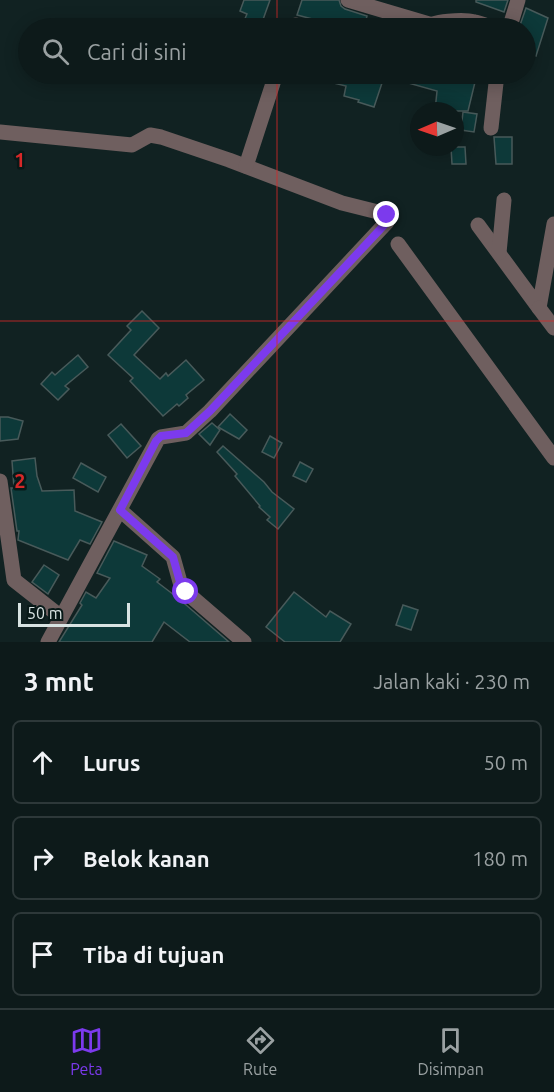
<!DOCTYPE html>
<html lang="id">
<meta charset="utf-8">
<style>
body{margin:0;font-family:Ubuntu,sans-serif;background:#162323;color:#f1f3f6}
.compass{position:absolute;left:410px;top:102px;width:54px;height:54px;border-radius:50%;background:#0d1a1a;box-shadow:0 3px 15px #0003;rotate:268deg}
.scale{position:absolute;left:18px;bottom:15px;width:112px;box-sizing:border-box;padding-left:6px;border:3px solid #d8e3e2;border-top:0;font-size:16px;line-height:21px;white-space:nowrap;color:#d8e3e2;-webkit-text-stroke:4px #081918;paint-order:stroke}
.stop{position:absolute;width:18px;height:18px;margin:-14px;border:4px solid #7c3aed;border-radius:50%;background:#fff}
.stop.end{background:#7c3aed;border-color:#fff;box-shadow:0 2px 6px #0008}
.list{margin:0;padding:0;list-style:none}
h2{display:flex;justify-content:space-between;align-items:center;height:78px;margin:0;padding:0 24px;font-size:26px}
h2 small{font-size:20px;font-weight:400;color:#9aa1a2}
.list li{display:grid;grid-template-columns:39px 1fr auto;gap:18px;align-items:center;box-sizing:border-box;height:84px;margin:0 12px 12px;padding:0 12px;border:2px solid #2d3839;border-radius:9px}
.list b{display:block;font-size:22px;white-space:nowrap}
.list em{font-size:20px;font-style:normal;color:#9aa1a2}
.icon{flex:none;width:33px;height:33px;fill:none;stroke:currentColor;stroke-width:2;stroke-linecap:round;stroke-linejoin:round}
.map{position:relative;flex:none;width:554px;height:642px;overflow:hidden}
.search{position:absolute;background:#0d1a1a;box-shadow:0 3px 15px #0003;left:18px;right:18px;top:18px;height:66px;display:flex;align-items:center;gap:15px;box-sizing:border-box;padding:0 21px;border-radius:33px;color:#9aa1a2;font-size:22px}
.sheet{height:366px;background:#0d1a1a}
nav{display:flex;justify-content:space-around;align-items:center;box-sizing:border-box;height:84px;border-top:2px solid #2d3839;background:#0d1a1a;font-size:16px;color:#9aa1a2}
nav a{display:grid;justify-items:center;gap:3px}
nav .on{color:#7c3aed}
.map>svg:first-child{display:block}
</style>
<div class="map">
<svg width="554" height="642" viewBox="0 0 554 642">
<rect width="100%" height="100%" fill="#122"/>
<g fill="#0d3939" stroke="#485a5a" stroke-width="1.5">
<polygon points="244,0 270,0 260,28 241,28 247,14 240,11"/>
<polygon points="302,0 339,0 341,6 345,9 367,16 364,28 320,28 316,20 297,15"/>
<polygon points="476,0 508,0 504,12 476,2"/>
<polygon points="526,8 548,18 536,56 525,51 525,28 519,28"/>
<polygon points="314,74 385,74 374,107 358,102 359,100 344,96 346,86 313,78"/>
<polygon points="388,74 430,74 447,77 448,74 459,74 476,78 468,111 435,111 437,91 387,77"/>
<polygon points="463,112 477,114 474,132 461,130"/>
<polygon points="494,137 512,137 512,164 496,164"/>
<polygon points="451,147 465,147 466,164 452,164"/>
<polygon points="142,311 159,328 134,355 160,379 166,373 168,376 186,360 204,380 186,395 188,398 179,406 177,404 163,416 130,381 133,378 108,355 131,330 127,326"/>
<polygon points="78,355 88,367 65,386 69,389 58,400 41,384 52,372 55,375"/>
<polygon points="230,414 247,430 239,439 218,427"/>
<polygon points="0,417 8,417 23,421 18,439 0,441"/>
<polygon points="212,423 220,430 210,445 199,434"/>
<polygon points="121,424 141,446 127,458 108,435"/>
<polygon points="270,436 282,443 274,458 262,452"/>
<polygon points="223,446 264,482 272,492 294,509 278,529 267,520 270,517 259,507 260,506 235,476 237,474 217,452"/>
<polygon points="35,458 37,476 42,491 74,490 75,511 102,522 90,544 80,540 68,560 18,540 19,531 17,531 11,488 14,488 12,461"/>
<polygon points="300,462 313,469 306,482 293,476"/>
<polygon points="81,463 106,477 98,492 73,478"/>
<polygon points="114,541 147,555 142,566 160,579 157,582 178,598 229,642 190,642 164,622 152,642 59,642 82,605 80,603 86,592 96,598 110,578 97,573"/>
<polygon points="44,565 59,575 48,594 32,582"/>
<polygon points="294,592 326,617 330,611 351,624 340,642 285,642 266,627"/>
<polygon points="403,605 418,610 411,630 396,625"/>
</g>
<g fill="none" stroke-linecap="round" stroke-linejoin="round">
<g stroke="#6f5f5f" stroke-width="15">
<polyline points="348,0 429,24"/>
<polyline points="291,28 296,25 310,28"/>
<path d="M425,28c7,-7 39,-9 49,-6 6,1 13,4 19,6"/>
<polyline points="505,28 511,23 518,0"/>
<polyline points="491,128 497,74"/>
<polyline points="0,132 132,145 150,135 161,137 229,160 342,203 382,213 387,215 387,222 210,411 186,433 161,437 158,439 48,642"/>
<polyline points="246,166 276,74"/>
<polyline points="478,225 539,308 554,224"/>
<polyline points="398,244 554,458"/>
<polyline points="499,253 504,200"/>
<polyline points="539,308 554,328"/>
<polyline points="0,481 14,580 61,617"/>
<polyline points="120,510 173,557 180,582 186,592 244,642"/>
</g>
</g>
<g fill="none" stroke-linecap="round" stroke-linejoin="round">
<polyline stroke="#7c3aed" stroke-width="8" points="186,592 180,582 173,557 120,510 156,441 161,436 186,433 210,411 387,222 387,215"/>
</g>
<path fill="none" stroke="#d62828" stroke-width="1.5" stroke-opacity="0.55" d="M277,0v28M277,74v568M0,321h554"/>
<g font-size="20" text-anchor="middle" font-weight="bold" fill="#d62828" stroke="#081918" stroke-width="5" stroke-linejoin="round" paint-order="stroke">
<text x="20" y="167">1</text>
<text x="20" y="488">2</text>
</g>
</svg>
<svg class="compass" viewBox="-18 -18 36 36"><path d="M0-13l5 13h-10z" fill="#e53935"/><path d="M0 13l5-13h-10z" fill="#9aa1a2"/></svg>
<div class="scale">50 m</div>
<div class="stop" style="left:186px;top:592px"></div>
<div class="stop end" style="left:387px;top:215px"></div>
<div class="search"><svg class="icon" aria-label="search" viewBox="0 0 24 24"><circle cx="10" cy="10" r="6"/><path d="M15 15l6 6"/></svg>Cari di sini</div>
</div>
<section class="sheet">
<h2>3 mnt<small>Jalan kaki · 230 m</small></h2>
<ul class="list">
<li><svg class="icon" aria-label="ahead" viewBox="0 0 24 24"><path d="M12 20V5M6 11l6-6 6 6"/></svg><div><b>Lurus</b></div><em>50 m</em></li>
<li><svg class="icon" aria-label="right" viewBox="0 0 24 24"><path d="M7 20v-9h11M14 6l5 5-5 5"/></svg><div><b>Belok kanan</b></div><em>180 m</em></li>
<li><svg class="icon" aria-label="arrive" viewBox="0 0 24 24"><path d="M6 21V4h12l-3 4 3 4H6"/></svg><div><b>Tiba di tujuan</b></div></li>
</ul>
</section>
<nav>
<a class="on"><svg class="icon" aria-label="map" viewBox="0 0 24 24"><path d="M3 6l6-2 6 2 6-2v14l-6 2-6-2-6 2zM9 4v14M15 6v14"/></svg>Peta</a>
<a><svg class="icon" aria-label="directions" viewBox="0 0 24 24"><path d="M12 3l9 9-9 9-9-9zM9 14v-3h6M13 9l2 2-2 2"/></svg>Rute</a>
<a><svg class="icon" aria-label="saved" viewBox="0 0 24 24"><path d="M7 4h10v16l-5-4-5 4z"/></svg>Disimpan</a>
</nav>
